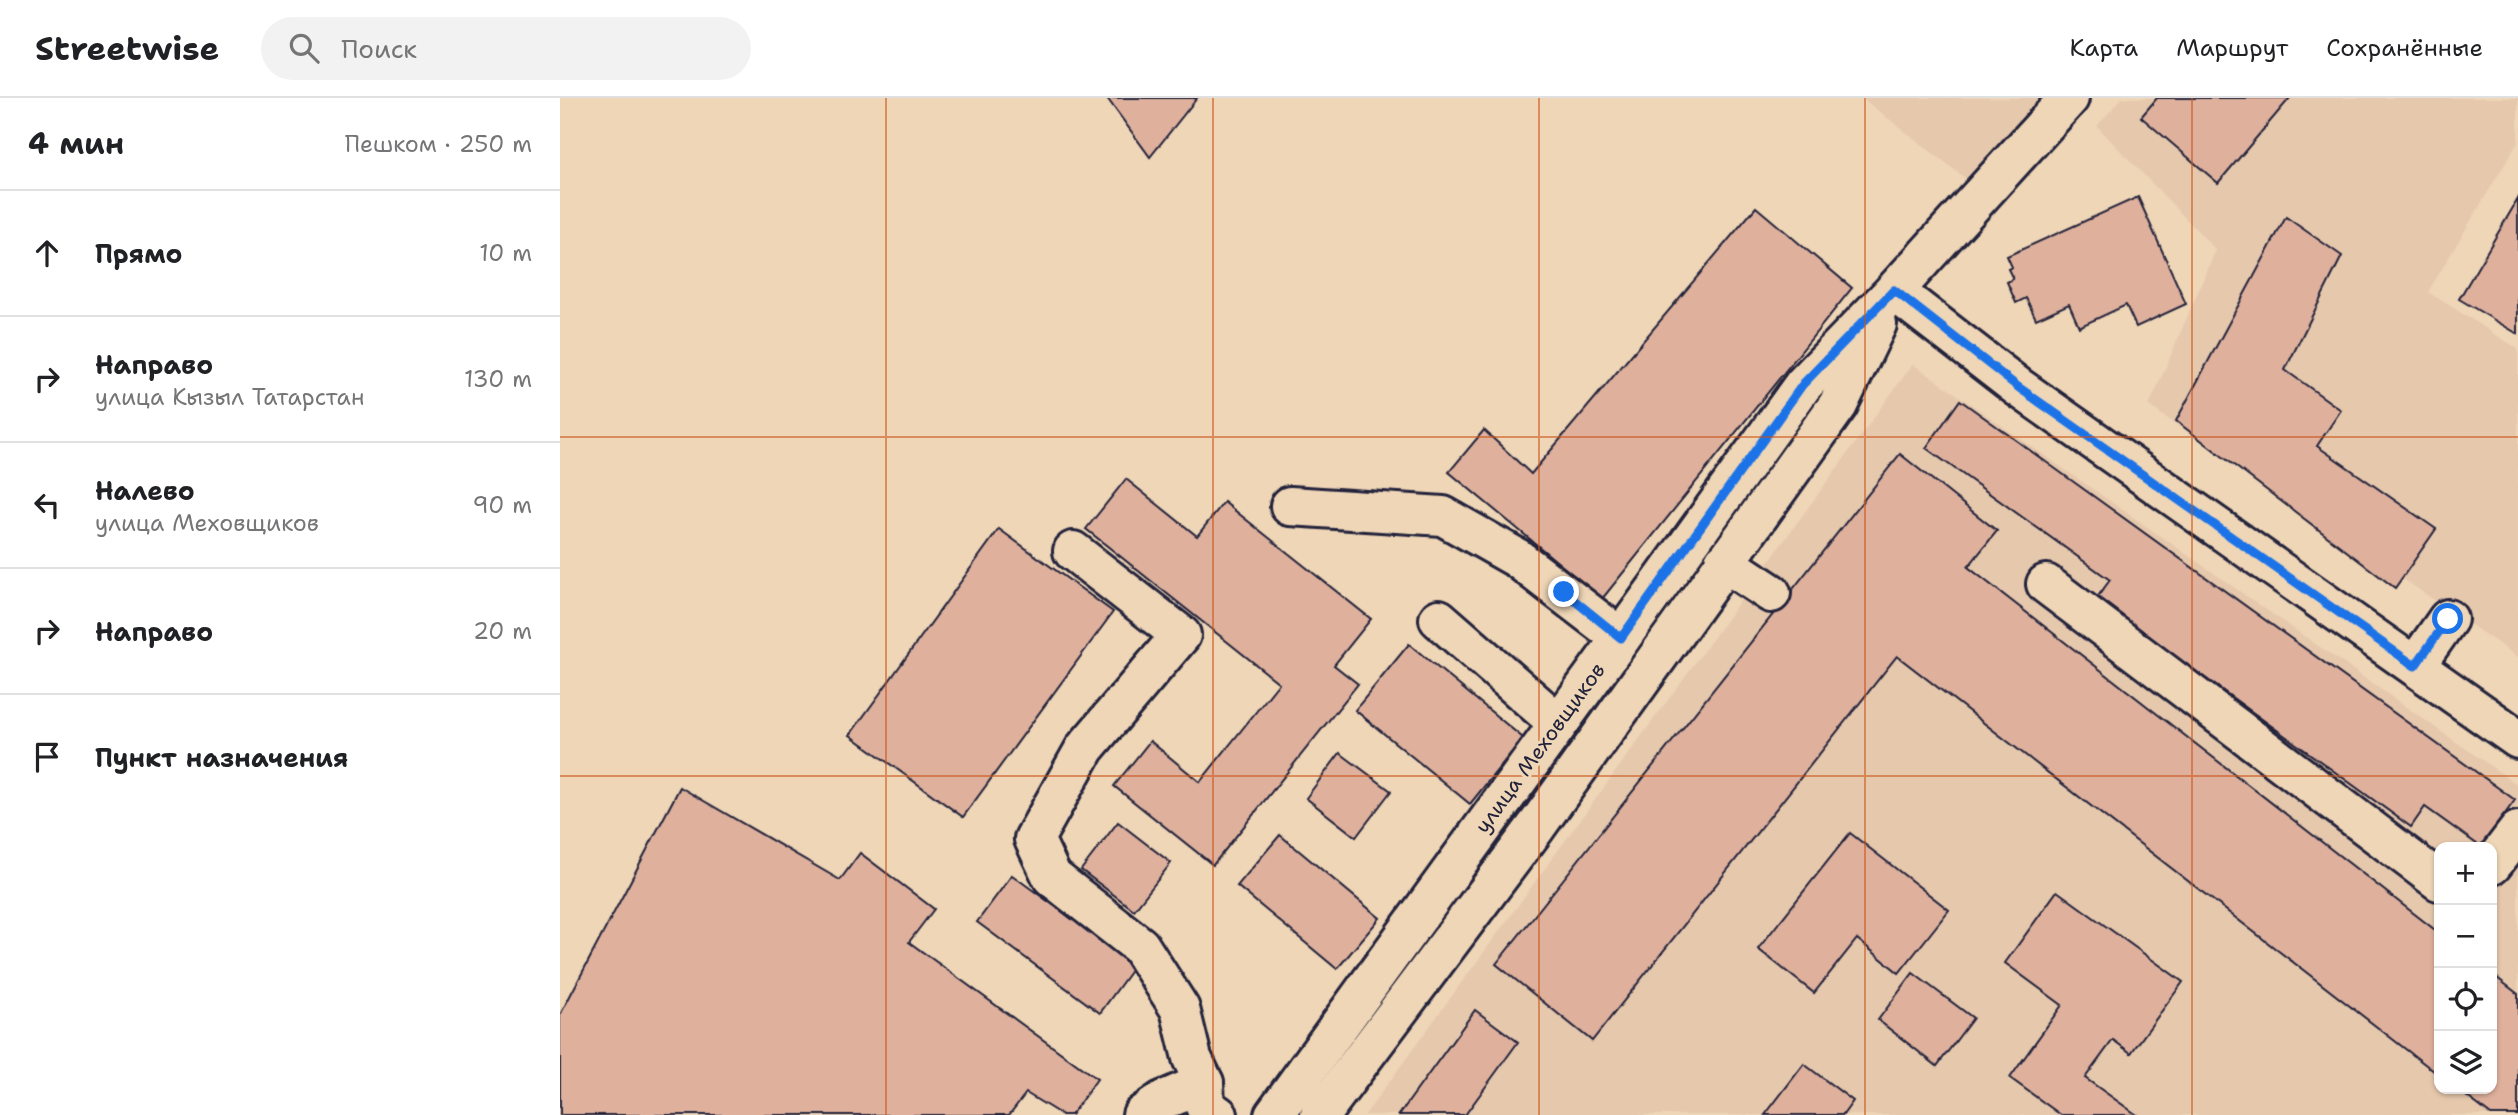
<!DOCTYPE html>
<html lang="ru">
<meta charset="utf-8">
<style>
body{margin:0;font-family:"Shantell Sans",sans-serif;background:#f2f2f2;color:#202124}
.controls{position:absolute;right:21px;bottom:21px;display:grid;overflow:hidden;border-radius:14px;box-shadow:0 2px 5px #0004}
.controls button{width:63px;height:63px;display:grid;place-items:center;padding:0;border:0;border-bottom:2px solid #e0e0e0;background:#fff;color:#202124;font:35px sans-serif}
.stop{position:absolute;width:21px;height:21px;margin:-16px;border:5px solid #1a73e8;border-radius:50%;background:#fff}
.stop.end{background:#1a73e8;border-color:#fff;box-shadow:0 2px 7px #0008}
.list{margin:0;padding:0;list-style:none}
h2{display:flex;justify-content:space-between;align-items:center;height:91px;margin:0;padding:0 28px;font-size:30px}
h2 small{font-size:23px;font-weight:400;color:#757577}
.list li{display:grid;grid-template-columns:46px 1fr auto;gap:21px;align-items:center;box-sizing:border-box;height:126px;padding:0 28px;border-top:2px solid #e0e0e0}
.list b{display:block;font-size:26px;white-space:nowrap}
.list p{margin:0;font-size:23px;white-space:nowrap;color:#757577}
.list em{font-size:23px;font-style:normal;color:#757577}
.icon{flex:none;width:38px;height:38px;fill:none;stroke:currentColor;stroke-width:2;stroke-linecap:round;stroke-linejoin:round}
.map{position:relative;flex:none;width:1958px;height:1017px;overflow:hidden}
header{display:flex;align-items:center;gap:42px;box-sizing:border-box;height:98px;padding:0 35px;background:#fff;border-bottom:2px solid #e0e0e0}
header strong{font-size:33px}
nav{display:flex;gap:38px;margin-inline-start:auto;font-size:24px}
.search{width:490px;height:63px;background:#f2f2f2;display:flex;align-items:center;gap:18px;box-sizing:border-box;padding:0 24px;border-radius:38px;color:#757577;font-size:26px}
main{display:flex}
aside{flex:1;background:#fff}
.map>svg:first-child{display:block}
</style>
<header>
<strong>Streetwise</strong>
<div class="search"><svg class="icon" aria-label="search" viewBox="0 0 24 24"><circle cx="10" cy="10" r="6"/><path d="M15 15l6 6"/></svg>Поиск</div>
<nav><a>Карта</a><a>Маршрут</a><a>Сохранённые</a></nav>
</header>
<main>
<aside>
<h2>4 мин<small>Пешком · 250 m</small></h2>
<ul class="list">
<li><svg class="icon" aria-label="ahead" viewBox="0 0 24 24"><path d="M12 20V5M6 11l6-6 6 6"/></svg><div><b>Прямо</b></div><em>10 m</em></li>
<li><svg class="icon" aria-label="right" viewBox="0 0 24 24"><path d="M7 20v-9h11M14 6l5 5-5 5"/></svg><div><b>Направо</b><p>улица Кызыл Татарстан</p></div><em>130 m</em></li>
<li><svg class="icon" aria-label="left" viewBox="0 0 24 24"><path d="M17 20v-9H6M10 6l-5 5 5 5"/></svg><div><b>Налево</b><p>улица Меховщиков</p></div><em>90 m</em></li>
<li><svg class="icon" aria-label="right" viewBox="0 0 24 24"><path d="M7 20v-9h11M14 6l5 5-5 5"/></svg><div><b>Направо</b></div><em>20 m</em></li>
<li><svg class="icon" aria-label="arrive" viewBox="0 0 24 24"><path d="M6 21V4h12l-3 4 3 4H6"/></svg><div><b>Пункт назначения</b></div></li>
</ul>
</aside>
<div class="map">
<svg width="1958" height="1017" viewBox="0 0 1958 1017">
<rect width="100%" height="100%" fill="#efd6b7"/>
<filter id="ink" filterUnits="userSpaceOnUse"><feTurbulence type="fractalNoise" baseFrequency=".0143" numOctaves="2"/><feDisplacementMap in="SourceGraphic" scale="14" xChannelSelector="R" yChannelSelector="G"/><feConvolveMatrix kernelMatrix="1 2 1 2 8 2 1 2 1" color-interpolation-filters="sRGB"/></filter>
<g filter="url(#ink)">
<g fill="#e6c8ad" fill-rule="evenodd">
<polygon points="1302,0 1482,0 1410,84"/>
<polygon points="1562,0 1958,0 1958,44 1868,194 1958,251 1958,559 1589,308 1656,152 1537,28"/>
<path d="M1353,266l605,421v330h-1153zM1879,749h53v242h-53z"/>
</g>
<g fill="#dfb19d" stroke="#22223b" stroke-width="2">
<polygon points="547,0 637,0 590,59"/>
<polygon points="1597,0 1730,0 1658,85 1581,19"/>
<polygon points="1578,99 1626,206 1576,229 1566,207 1519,229 1509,206 1476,221 1466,200 1456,205 1447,184 1453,181 1448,171 1452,169 1447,158"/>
<polygon points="1958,101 1958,236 1899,201"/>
<polygon points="1196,109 1292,190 1042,501 889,374 924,332 971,376"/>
<polygon points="1726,119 1782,158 1725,272 1781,312 1757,348 1876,431 1835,490 1616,323"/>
<polygon points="1400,302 1955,702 1921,749 1865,709 1851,729 1536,501 1550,482 1366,350"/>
<polygon points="1340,356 1437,433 1408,469 1879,835 1879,977 1337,558 1032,943 936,866"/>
<polygon points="566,381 637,438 664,404 811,521 774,567 798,586 653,767 554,688 590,643 640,684 719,585 526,431"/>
<polygon points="439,431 553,514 403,719 290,637"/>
<polygon points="849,546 963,640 910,706 795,612"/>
<polygon points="780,655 831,693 796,739 746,700"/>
<polygon points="120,689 280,782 300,755 374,811 349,844 537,981 511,1017 502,1017 466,995 449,1017 0,1017 0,917"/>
<polygon points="558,724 611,765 574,812 521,772"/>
<polygon points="1290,735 1389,812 1339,875 1297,841 1254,895 1198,851"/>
<polygon points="720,737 820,820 777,871 677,788"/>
<polygon points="452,777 575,867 540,915 417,824"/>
<polygon points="1497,793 1623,884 1571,955 1553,942 1525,980 1577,1017 1501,1017 1450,980 1502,907 1445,865"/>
<polygon points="1353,875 1413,920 1377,968 1318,922"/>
<polygon points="1932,876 1958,896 1958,1017 1931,1017 1897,991 1932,991"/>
<polygon points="915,912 958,944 905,1017 839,1017"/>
<polygon points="1244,966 1293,1003 1283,1017 1205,1017"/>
</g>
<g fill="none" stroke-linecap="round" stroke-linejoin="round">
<defs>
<g id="minor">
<polyline points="1334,193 1458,289 1958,641"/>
<polyline points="730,408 883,418 957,460 1061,540"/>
<polyline points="513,453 621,537 525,650 474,741 492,779 580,848 620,911 632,960 644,985 645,1008 658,1017"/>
<polyline points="1164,464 1211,495"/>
<polyline points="1486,486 1879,783"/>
<polyline points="879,521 998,625"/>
<polyline points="1855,568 1888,521"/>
<polyline points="1932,767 1958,733"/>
<polyline points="582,1017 602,1003 644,985"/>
</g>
<g id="major">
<polyline points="714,1017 1061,540 1243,287 1334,193 1509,0"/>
<polyline points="760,1017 976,729 1278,307 1317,226"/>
</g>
</defs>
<use href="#minor" stroke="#22223b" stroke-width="44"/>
<use href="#major" stroke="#22223b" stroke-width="44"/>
<use href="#minor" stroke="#efd6b7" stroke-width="38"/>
<use href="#major" stroke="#efd6b7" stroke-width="38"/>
</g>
</g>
<g fill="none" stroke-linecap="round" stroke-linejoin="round" filter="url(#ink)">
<polyline stroke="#1a73e8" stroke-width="9" points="1004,494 1061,540 1243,286 1334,192 1458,289 1855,568 1888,521"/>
</g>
<path fill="none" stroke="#ca5113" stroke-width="2" stroke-opacity="0.55" d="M326,0v1017M653,0v1017M979,0v1017M1305,0v1017M1632,0v1017M0,339h1958M0,678h1958"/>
<g text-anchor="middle" stroke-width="6" stroke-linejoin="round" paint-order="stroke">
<g font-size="21" fill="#22223b" stroke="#efd6b7">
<text transform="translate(980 650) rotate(-54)" y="7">улица Меховщиков</text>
</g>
</g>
</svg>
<div class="controls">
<button>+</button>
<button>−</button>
<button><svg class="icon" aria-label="locate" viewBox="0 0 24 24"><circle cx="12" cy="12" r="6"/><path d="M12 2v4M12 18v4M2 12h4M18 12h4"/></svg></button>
<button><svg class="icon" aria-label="layers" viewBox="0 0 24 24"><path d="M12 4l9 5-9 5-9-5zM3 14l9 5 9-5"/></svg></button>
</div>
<div class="stop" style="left:1888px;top:521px"></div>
<div class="stop end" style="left:1004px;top:494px"></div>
</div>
</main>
